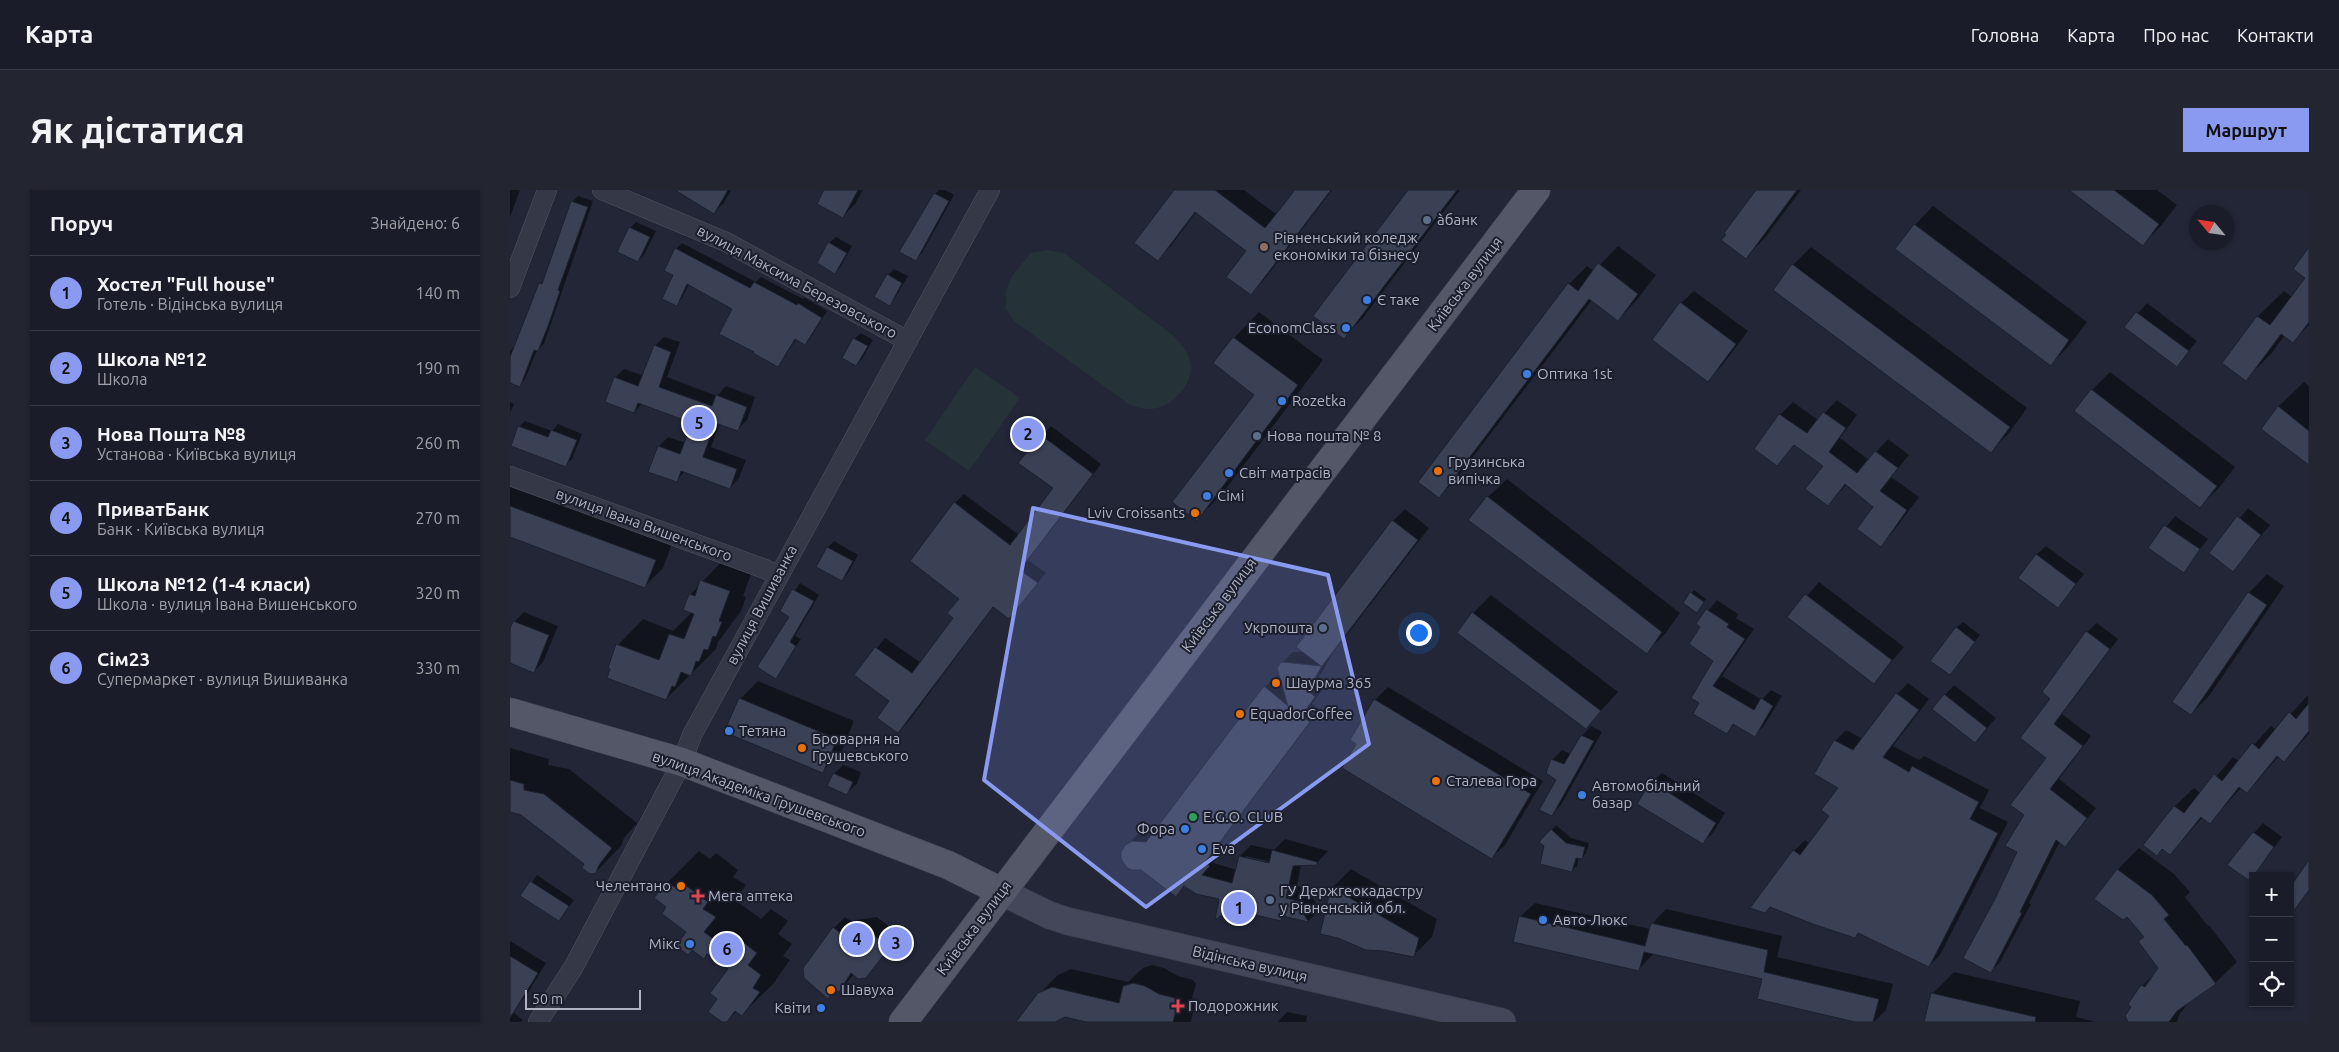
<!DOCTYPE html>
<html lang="uk">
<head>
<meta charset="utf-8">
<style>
	:root { --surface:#1a1c29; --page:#232531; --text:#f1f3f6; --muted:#9fa1a8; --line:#383a46; --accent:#899af0 }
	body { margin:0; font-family:Ubuntu,sans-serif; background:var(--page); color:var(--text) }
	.controls { position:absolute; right:15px; bottom:15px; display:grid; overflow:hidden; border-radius:0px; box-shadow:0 1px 4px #0004 }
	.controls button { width:45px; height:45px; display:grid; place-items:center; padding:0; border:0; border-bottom:1px solid var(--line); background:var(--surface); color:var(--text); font:25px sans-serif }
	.compass { position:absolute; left:1679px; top:15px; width:45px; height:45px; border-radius:50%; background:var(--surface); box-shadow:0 1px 4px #0004; rotate:299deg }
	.scale { position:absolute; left:15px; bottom:12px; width:116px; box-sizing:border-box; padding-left:5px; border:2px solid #b0b3c4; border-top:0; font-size:14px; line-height:18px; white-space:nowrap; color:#b0b3c4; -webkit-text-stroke:4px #1b1e2c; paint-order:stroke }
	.you { position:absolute; left:908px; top:442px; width:18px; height:18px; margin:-12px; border:4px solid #fff; border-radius:50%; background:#1a73e8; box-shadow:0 0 0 8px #1a73e833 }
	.badge { display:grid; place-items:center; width:32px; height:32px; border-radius:50%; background:var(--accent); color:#111; font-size:16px; font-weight:700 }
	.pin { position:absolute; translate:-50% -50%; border:2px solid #fff; box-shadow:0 1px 5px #0006 }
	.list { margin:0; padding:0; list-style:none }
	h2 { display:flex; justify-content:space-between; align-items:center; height:65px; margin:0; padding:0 20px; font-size:21px }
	h2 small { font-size:16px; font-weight:400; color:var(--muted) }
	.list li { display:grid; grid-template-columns:32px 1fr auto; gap:15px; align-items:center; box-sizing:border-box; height:75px; padding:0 20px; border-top:1px solid var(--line) }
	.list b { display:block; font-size:19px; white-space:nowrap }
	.list p { margin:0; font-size:16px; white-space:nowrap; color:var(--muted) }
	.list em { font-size:16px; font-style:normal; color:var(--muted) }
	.icon { flex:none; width:28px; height:28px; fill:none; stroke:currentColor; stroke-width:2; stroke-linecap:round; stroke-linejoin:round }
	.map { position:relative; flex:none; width:1799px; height:832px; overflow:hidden; border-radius:0px }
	header { display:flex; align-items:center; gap:30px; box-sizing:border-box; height:70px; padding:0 25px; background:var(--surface); border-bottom:1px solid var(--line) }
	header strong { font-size:24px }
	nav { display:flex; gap:28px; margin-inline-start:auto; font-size:18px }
	.intro { display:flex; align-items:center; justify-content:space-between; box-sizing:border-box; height:120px; padding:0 30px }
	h1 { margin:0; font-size:35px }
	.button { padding:12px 22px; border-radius:0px; background:var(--accent); color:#111; font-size:18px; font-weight:700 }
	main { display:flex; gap:30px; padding:0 30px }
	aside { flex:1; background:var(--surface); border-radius:0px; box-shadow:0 1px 4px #0004 }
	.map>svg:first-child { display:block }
</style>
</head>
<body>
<header>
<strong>Карта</strong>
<nav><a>Головна</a><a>Карта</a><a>Про нас</a><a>Контакти</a></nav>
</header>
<div class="intro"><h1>Як дістатися</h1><a class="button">Маршрут</a></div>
<main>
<aside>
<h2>Поруч<small>Знайдено: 6</small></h2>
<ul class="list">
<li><span class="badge">1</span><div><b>Хостел &quot;Full house&quot;</b><p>Готель · Відінська вулиця</p></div><em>140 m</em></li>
<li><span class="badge">2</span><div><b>Школа №12</b><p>Школа</p></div><em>190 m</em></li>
<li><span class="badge">3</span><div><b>Нова Пошта №8</b><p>Установа · Київська вулиця</p></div><em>260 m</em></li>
<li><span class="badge">4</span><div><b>ПриватБанк</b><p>Банк · Київська вулиця</p></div><em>270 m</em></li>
<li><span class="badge">5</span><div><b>Школа №12 (1-4 класи)</b><p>Школа · вулиця Івана Вишенського</p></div><em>320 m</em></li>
<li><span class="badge">6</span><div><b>Сім23</b><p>Супермаркет · вулиця Вишиванка</p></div><em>330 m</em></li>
</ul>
</aside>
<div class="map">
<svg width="1799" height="832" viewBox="0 0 1799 832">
	<rect width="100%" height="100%" fill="#222637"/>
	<path fill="#253339" d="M537 60 554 63 665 147C673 156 681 166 681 178 680 198 660 219 639 219 633 219 626 216 620 215L504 131 496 119V101L502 86 521 63Z
		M465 177 510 208 459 281 415 250Z"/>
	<path fill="#0007" fill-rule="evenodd" d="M0 0H10L0 27Z
		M183 0H221L214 13 204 22Z
		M316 0H353L345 14 333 26Z
		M429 0H435L444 5 412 63 406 69 425 4Z
		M666 0H734L767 25 786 0H822L753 91 741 104 738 61 686 22 661 56 648 69Z
		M899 0H950L852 129 833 148Z
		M1247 0H1291L1254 49 1236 67Z
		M1561 0H1647L1667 15 1651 36 1633 54Z
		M68 6 83 11 34 154 27 160 15 189 9 196 0 192V161L4 157 30 94 35 89 62 12Z
		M1423 16 1577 132 1559 156 1541 174 1405 35Z
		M126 32 146 41 134 65 128 71 120 38Z
		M326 47 342 56 331 76 325 82 319 53Z
		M172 53 246 92 251 87 293 109 295 108 317 121 301 147 295 154 287 148 268 176 223 118 179 94 172 108 166 114 165 84 166 59Z
		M1108 56 1146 85 1126 111 1108 130 1082 110 947 288 929 307 1059 94 1077 76 1084 81Z
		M1301 57 1517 218 1499 243 1481 261 1283 75Z
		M1799 59V135L1783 151 1775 145 1761 164 1736 189 1714 173 1748 126 1774 101 1782 107 1796 87Z
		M384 79 398 86 385 108 379 114 378 85Z
		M1184 101 1238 141 1210 178 1197 190 1171 113Z
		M1637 113 1687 151 1667 175 1616 137Z
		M749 122 813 170 712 304 687 329 746 205 705 173 724 148Z
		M351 143 363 150 352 169 346 175 344 149Z
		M154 147 170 152 157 187 207 206 216 196 245 207 237 230 227 240 210 233 201 257 236 270 229 288 220 298 175 281 166 291 149 256 158 247 176 253 184 232 133 213 124 222 105 188 114 179 134 186 145 156Z
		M1600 182 1725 277 1709 298 1690 316 1582 200Z
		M1794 192 1799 196V274L1768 217Z
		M1327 210 1347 225 1330 248 1359 270 1378 249 1399 265 1381 287 1409 307 1383 342 1371 355 1365 316 1337 294 1318 314 1315 275 1285 254 1267 274 1270 225 1283 212 1308 230Z
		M0 212 4 214 0 223Z
		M15 231 42 241 48 234 72 244 62 269 55 275 9 237Z
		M541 236 591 274 518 370 536 383 499 427 484 416 398 532 388 542 381 511 346 484 375 448 411 473 445 428 451 408 445 313 454 304 509 345 545 298 510 273Z
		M997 289 1170 423 1155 444 1136 462 978 307Z
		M0 291 163 351 153 378 135 396 0 346Z
		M1738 318 1760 335 1723 380 1701 363Z
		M895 319 919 338 823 463 809 487 816 494 802 514 810 520 705 659 710 663 703 673 727 680 730 666 741 655 764 660 775 649 818 661 807 673 791 674 787 696 803 700 802 707 810 720 798 731 774 725 770 729 676 695 666 705 616 656 628 644 639 639 646 640 755 497 767 486 772 490 771 474 783 462H795L883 331ZM736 666 766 673 765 676 736 669Z
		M1665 326 1698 349 1673 381 1640 358Z
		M324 351 348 365 338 383 332 390 308 376 318 357Z
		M1536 356 1574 384 1548 416 1526 365Z
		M217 366 244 376 233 406 236 407 231 421 208 452 206 459 156 509 108 455 133 429 163 441 182 422 180 405Z
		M1757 384 1774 396 1699 506 1681 524 1739 403Z
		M1309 392 1394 457 1364 492 1279 427Z
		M290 393 309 405 285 446 291 449 265 487 281 426 271 421Z
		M1184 400 1196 409 1189 418 1175 412Z
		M981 405 1108 502 1076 537 963 423Z
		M1207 410 1228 424 1226 428 1244 439 1212 486 1252 510 1261 500 1272 506 1254 536 1245 545 1225 534 1216 542 1191 513 1205 470 1192 437 1187 434Z
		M14 422 48 436 33 472 24 481 0 472V442L4 432Z
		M1453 432 1470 445 1440 484 1446 438Z
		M1587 433 1608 449 1552 524 1581 546 1549 589 1586 618 1555 655 1550 651 1519 713 1521 714 1490 772 1481 781 1486 710 1509 661 1515 625 1538 568 1542 508 1577 442Z
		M248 491 344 531 331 563 312 582 230 509Z
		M1398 493 1419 509 1383 556 1409 570 1414 566 1479 600 1470 618 1498 632 1430 765 1419 776 1349 742 1284 661 1295 650 1300 654 1321 625 1330 598 1325 551 1336 540 1353 549 1387 504Z
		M1444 495 1486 528 1465 552 1435 505Z
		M878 497 1033 591 995 655 982 667 848 554 865 510Z
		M1798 505 1799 544 1774 571 1769 566 1737 602 1732 597 1700 632 1693 627 1660 664 1653 658 1635 655 1665 616 1684 598 1691 604 1723 567 1729 571 1761 536 1766 540Z
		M1081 536 1092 542 1051 615 1041 625 1047 589 1042 570 1052 560 1061 564 1072 546Z
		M0 558 39 569 38 575 59 579 127 633 114 648 111 656 86 682 12 624 0 621Z
		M333 575 351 582 347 594 337 603 324 584Z
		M1152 583 1215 623 1203 643 1193 652 1142 592Z
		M1753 633 1772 647 1743 686 1744 643Z
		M1046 635 1061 648 1079 653 1076 663 1072 668 1069 667 1067 676 1062 680 1042 640Z
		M1629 658 1664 684 1680 702 1675 707 1698 736 1699 735 1727 772 1705 793 1679 812 1669 825 1667 832H1620L1622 817 1619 814 1632 796 1650 778 1607 680Z
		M189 661 200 669 206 663 228 680 223 687 236 695 225 710 251 729 261 719 278 731 268 744 282 754 273 766 280 770 263 794 231 825 227 821 216 832H214L209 808 219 779 198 763 194 767 158 716 146 708 158 692Z
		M841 679 927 729 922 747 903 766 812 744 822 698Z
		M27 685 64 710 49 730 12 706Z
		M1025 713 1140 739 1142 734 1156 719 1272 746 1267 767 1383 794 1376 820 1364 832H1350L1253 788 1144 763 1129 779 1010 727Z
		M335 727 341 731 367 727 386 742 387 749 357 785 344 784 329 801 326 799 318 807 324 738Z
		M0 751 36 773 16 806 7 815 0 811Z
		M642 775 654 778 668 786 683 790 686 794 682 808 686 809 681 832H581L555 826 546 832H508L529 804 548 785 561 779 618 792 633 778Z
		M1444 782 1570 811 1566 827 1587 832H1415L1422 804Z
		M0 820 13 830 11 832H0Z
		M777 822 797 826 796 832H768Z"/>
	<path fill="#3b4155" stroke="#1d202e" d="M165 0H218L204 24Z
		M314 0H348L333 28 307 14Z
		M664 0H705L755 38 785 0H821L741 105 716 87 736 61 685 22 648 71 624 53Z
		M898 0H947L834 149 803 126Z
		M1246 0H1287L1236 69 1211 50 1216 45 1214 43Z
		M1559 0H1604L1649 34 1633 56Z
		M424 3 439 11 406 71 389 62Z
		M61 11 78 17 48 100 50 101 38 136 28 161 24 160 10 197 0 193V167L29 93 32 94Z
		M1404 34 1559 150 1541 176 1385 59Z
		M119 37 140 47 128 72 107 62Z
		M318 52 337 63 325 84 307 73Z
		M1799 57V132L1783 153 1771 144 1736 191 1712 173 1747 126 1760 135 1795 88 1783 79Z
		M165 58 240 98 244 92 287 115 288 113 312 128 295 155 285 149 268 177 243 163 244 162 209 144 222 119 177 94 167 116 152 109 163 85 154 81Z
		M1088 73 1128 104 1108 131 1079 109 929 308 908 292 1058 93 1068 101Z
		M1282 74 1500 237 1481 263 1263 100Z
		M377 84 392 93 380 116 364 107Z
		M1170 112 1226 154 1198 192 1142 150Z
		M1626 122 1679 161 1667 177 1614 137Z
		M723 147 788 195 687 331 662 312 744 205 703 173Z
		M343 148 358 156 346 176 332 168Z
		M144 155 161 162 149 197 202 216 206 205 237 217 228 241 205 233 193 267 227 279 220 299 171 281 167 292 138 282 148 256 170 264 182 233 128 213 124 223 95 212 104 187 128 196Z
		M1581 199 1707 296 1690 318 1564 221Z
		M1768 216 1799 241V275L1751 239Z
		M1313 222 1336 238 1319 262 1347 283 1365 261 1388 278 1370 301 1397 320 1371 357 1347 339 1363 317 1335 294 1318 316 1295 299 1313 276 1284 255 1267 276 1244 259 1269 224 1297 243Z
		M8 236 38 247 41 240 67 250 56 277 1 256Z
		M531 245 583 284 510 380 528 393 499 429 483 417 388 543 367 528 379 511 344 485 365 457 402 483 443 428 437 423 449 409 400 371 444 312 500 355 543 298 508 273Z
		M977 306 1152 442 1137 464 958 330Z
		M0 316 146 370 135 398 0 347Z
		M1727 326 1751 345 1723 382 1699 363Z
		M882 330 908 350 812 476 798 500 805 507 791 526 800 532 695 672 700 676 692 685 722 693 729 666 759 673 762 660 807 672V675L783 676 776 708 792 712 790 719 799 732 772 726 771 731 720 719 705 730 709 709 686 704 674 696 666 707 631 680H621L616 677 611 669V662L615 655 622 651 636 652 754 496 778 516 767 478 770 473 773 472 811 476 786 457Z
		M1654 335 1690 359 1674 383 1638 358Z
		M317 357 343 371 332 391 306 377Z
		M1526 364 1566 394 1548 418 1508 388Z
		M190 390 220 401 209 431 212 432 206 447 203 446 198 460 194 459 189 472 186 471 181 486 171 482 165 497 162 496 156 510 97 488 100 479 98 478 106 454 149 470 159 444 174 449 184 424 173 420 179 404 185 406Z
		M282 399 304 411 280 452 286 456 266 489 247 477 279 427 270 421Z
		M1180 402 1194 412 1187 423 1173 413Z
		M1738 402 1757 415 1681 525 1662 512Z
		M1295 404 1382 470 1364 494 1277 427Z
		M1196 419 1219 434 1217 437 1235 449 1203 496 1244 520 1251 508 1263 516 1245 547 1223 534 1217 544 1183 524 1189 513 1181 508 1203 471 1179 454 1190 437 1186 434Z
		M962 422 1091 521 1076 539 947 443Z
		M3 431 39 445 24 483 0 473V439Z
		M1446 437 1465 452 1440 485 1420 471Z
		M1576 441 1600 459 1544 534 1573 556 1540 599 1577 628 1555 657 1546 650 1510 722 1512 723 1481 783 1453 768 1485 709 1507 662 1495 656 1514 625 1500 615 1536 568 1510 548 1540 509 1532 502Z
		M1386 503 1409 520 1373 567 1399 582 1402 576 1469 612 1460 629 1488 643 1419 777 1348 743 1345 748 1303 734 1260 717 1255 723 1240 718 1283 660 1290 665 1319 626 1311 620 1328 598 1304 584 1324 550 1343 560Z
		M1434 504 1477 538 1465 553 1422 519Z
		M229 508 327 549 313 583 214 542Z
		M864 509 1021 604 982 669 832 578 846 554 840 550Z
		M1799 513V541L1774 572 1767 566 1737 603 1729 597 1700 634 1691 627 1660 665 1652 659 1647 666 1633 655 1664 616 1674 623 1704 584 1712 591 1742 553 1749 559 1779 522 1786 529Z
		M1071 545 1084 551 1042 626 1029 620 1046 590 1036 583 1041 569 1054 574Z
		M323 583 343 592 337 605 317 596Z
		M0 590 14 594V600L34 604 102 658 89 675 86 683 80 684 72 678 74 674 46 652 11 625 0 622Z
		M1141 591 1206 633 1193 654 1127 614Z
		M1041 639 1056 653 1075 657 1072 669 1066 668 1062 682 1030 674 1034 656 1029 652Z
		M1743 642 1764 657 1740 691 1717 675Z
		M1799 670V700L1780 726V697Z
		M1607 679 1642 705 1659 725 1654 729 1676 756 1677 755 1706 794 1667 821 1659 832H1618L1615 826 1621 817 1618 814 1631 795 1635 797 1648 778 1628 751 1634 747 1617 727 1613 730 1584 709Z
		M20 691 59 716 49 731 10 706Z
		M157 692 169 700 174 694 198 712 193 719 206 727 194 742 220 761 229 749 247 763 238 775 251 785 243 798 250 802 232 826 225 821 217 832H212L198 822 207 809 200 803 218 779 197 764 194 769 182 760 178 765 166 756 176 742 152 724 156 717 144 708Z
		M821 697 909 748 904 767 874 761 856 760 828 748 810 744Z
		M1009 726 1135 756 1141 733 1258 760 1254 782 1369 809 1363 832H1345L1247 809 1252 789 1134 762 1129 781 1003 752Z
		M323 737 329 742 355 738 375 754 376 762 356 788 348 789 341 783 329 802 324 800 318 809 294 788 293 778Z
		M0 766 28 783 0 828Z
		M623 793 635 796 649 804 665 808 668 813 663 832H576L555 827 545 832H506L528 803 542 797 609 813 613 796Z
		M1421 803 1526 827 1525 832H1414Z"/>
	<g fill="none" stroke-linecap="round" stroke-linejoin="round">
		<defs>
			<path id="minor" d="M92 0 216 52 398 151
				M0 98 37 0
				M0 286 255 379 268 386
				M28 832 63 778 172 572 182 545 480 0"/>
			<path id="secondary" d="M492 702 539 725 557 731 992 832"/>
			<path id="primary" d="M0 522 172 572 438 675 492 702
				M393 832 1026 0"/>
		</defs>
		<use href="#minor" stroke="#505362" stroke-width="20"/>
		<use href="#secondary" stroke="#3f4251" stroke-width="28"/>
		<use href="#primary" stroke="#3f4251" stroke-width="29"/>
		<use href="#minor" stroke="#353947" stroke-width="19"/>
		<use href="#secondary" stroke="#44475a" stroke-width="26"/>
		<use href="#primary" stroke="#535767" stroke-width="28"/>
	</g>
	<path fill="#899af0" fill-opacity="0.2" stroke="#899af0" stroke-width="4" stroke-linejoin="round" d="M523 318 818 385 859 554 636 717 474 590Z"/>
	<g fill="#5c6f8a" stroke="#1b1e2c" stroke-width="2">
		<circle cx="917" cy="30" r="5"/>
		<circle cx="747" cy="246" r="5"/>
		<circle cx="813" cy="438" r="5"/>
		<circle cx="760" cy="710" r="5"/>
	</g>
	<circle fill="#8d6e63" stroke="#1b1e2c" stroke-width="2" cx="754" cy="57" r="5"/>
	<g fill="#3f7fe0" stroke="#1b1e2c" stroke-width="2">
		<circle cx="857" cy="110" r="5"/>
		<circle cx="836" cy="138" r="5"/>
		<circle cx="1017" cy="184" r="5"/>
		<circle cx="772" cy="211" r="5"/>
		<circle cx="719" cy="283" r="5"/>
		<circle cx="697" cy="306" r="5"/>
		<circle cx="219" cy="541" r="5"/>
		<circle cx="1072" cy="605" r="5"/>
		<circle cx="675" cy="639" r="5"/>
		<circle cx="692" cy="659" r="5"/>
		<circle cx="1033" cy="730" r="5"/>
		<circle cx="180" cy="754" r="5"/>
		<circle cx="311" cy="818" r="5"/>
	</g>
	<g fill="#e8710a" stroke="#1b1e2c" stroke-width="2">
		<circle cx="928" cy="281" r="5"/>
		<circle cx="685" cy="323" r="5"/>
		<circle cx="766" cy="493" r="5"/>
		<circle cx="730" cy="524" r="5"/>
		<circle cx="292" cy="558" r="5"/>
		<circle cx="926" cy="591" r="5"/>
		<circle cx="171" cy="696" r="5"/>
		<circle cx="321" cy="800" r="5"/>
	</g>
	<circle fill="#2e9e5b" stroke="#1b1e2c" stroke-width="2" cx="683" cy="627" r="5"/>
	<g fill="#e0444e" stroke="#1b1e2c" stroke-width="2">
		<path d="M185.5 698.5h5v5h5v5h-5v5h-5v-5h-5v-5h5z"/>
		<path d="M665.5 808.5h5v5h5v5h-5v5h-5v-5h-5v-5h5z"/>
	</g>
	<g text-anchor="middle" stroke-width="4" stroke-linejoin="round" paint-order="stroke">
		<g font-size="15" fill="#b0b3c4" stroke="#1b1e2c" text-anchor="start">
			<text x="927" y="35">а̀банк</text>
			<text x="764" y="53">Рівненський коледж<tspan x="764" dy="17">економіки та бізнесу</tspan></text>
			<text x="867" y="115">Є таке</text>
			<text x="826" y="143" text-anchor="end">EconomClass</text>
			<text x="1027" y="189">Оптика 1st</text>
			<text x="782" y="216">Rozetka</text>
			<text x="757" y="251">Нова пошта № 8</text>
			<text x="938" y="277">Грузинська<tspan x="938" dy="17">випічка</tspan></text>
			<text x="729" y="288">Світ матрасів</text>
			<text x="707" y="311">Сімі</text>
			<text x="675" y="328" text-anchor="end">Lviv Croissants</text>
			<text x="803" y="443" text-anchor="end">Укрпошта</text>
			<text x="776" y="498">Шаурма 365</text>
			<text x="740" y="529">EquadorCoffee</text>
			<text x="229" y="546">Тетяна</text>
			<text x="302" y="554">Броварня на<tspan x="302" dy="17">Грушевського</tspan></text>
			<text x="936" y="596">Сталева Гора</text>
			<text x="1082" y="601">Автомобільний<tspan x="1082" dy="17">базар</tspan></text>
			<text x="693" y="632">E.G.O. CLUB</text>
			<text x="665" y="644" text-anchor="end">Фора</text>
			<text x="702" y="664">Eva</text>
			<text x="161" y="701" text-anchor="end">Челентано</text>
			<text x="770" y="706">ГУ Держгеокадастру<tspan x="770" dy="17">у Рівненській обл.</tspan></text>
			<text x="198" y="711">Мега аптека</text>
			<text x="1043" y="735">Авто-Люкс</text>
			<text x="170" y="759" text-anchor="end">Мікс</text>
			<text x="331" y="805">Шавуха</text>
			<text x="678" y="821">Подорожник</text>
			<text x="301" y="823" text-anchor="end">Квіти</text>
		</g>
		<g font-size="15" fill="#b0b3c4" stroke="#1b1e2c">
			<text transform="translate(287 92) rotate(28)" y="5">вулиця Максима Березовського</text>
			<text transform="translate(955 94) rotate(-53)" y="5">Київська вулиця</text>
			<text transform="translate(134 335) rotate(20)" y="5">вулиця Івана Вишенського</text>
			<text transform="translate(252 415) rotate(-62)" y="5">вулиця Вишиванка</text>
			<text transform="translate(709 415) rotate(-53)" y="5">Київська вулиця</text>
			<text transform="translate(249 604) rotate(20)" y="5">вулиця Академіка Грушевського</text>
			<text transform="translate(464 738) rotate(-53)" y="5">Київська вулиця</text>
			<text transform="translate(740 774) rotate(13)" y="5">Відінська вулиця</text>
		</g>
	</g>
</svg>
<div class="controls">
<button>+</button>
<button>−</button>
<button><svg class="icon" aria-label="locate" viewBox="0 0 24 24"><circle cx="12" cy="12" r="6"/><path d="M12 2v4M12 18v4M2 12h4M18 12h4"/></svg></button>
</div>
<svg class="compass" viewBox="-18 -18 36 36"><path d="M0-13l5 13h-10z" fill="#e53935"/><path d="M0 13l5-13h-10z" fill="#9fa1a8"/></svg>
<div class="scale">50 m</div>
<div class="you"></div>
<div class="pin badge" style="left:729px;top:718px">1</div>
<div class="pin badge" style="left:518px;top:244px">2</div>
<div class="pin badge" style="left:386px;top:753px">3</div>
<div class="pin badge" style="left:347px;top:749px">4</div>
<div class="pin badge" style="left:189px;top:233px">5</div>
<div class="pin badge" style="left:217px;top:759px">6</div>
</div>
</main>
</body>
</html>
